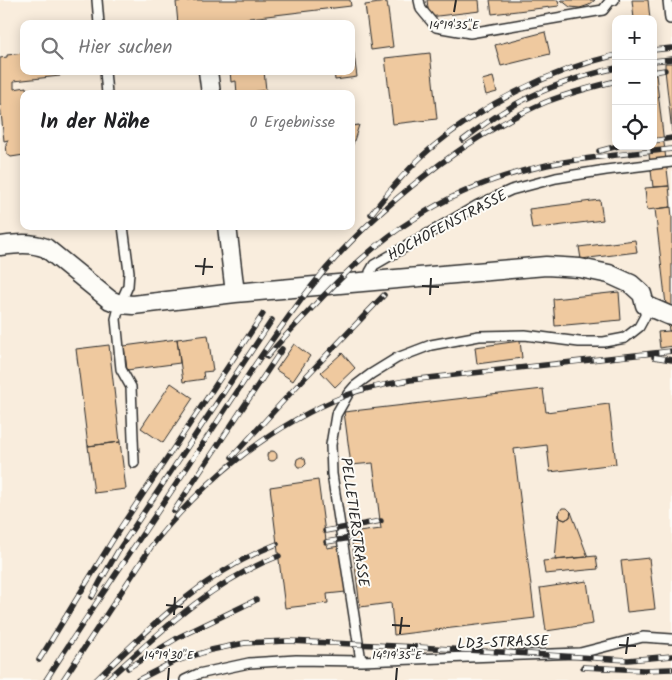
<!DOCTYPE html>
<html lang="de">
<head>
<meta charset="utf-8">
<style>
	:root { --surface:#fff; --page:#f2f2f2; --text:#202124; --muted:#757577; --line:#e0e0e0 }
	body { margin:0; font-family:Kalam,sans-serif; background:var(--page); color:var(--text) }
	.controls { position:absolute; right:15px; top:15px; display:grid; overflow:hidden; border-radius:10px; box-shadow:0 2px 12px #0003 }
	.controls button { width:45px; height:45px; display:grid; place-items:center; padding:0; border:0; border-bottom:1px solid var(--line); background:var(--surface); color:var(--text); font:25px sans-serif }
	.list { margin:0; padding:0; list-style:none }
	h2 { display:flex; justify-content:space-between; align-items:center; height:65px; margin:0; padding:0 20px; font-size:21px }
	h2 small { font-size:16px; font-weight:400; color:var(--muted) }
	.icon { flex:none; width:28px; height:28px; fill:none; stroke:currentColor; stroke-width:2; stroke-linecap:round; stroke-linejoin:round }
	.map { position:relative; flex:none; width:672px; height:680px; overflow:hidden }
	.search { position:absolute; background:var(--surface); box-shadow:0 2px 12px #0003; left:20px; top:20px; width:335px; height:55px; display:flex; align-items:center; gap:12px; box-sizing:border-box; padding:0 18px; border-radius:10px; color:var(--muted); font-size:19px }
	.panel { position:absolute; background:var(--surface); box-shadow:0 2px 12px #0003; left:20px; top:90px; width:335px; height:140px; border-radius:10px }
	.map>svg:first-child { display:block }
</style>
</head>
<body>
<div class="map">
<svg width="672" height="680" viewBox="0 0 672 680">
	<rect width="100%" height="100%" fill="#fdfcf7"/>
	<filter id="ink" filterUnits="userSpaceOnUse"><feTurbulence type="fractalNoise" baseFrequency=".02" numOctaves="2"/><feDisplacementMap in="SourceGraphic" scale="10" xChannelSelector="R" yChannelSelector="G"/><feConvolveMatrix kernelMatrix="1 2 1 2 8 2 1 2 1" color-interpolation-filters="sRGB"/></filter>
	<g filter="url(#ink)">
		<path fill="#f9eddd" fill-rule="evenodd" d="M0 0H672V680H0ZM616 19H653V146H616ZM24 24H351V71H24ZM24 94H351V226H24Z"/>
		<path fill="#efc99f" stroke="#2b2b2b" d="M197 0H350L351 6 199 24H178L176 2Z
			M427 0H479L480 11 429 17Z
			M490 0H558L559 6 492 14Z
			M561 0H595L589 5 580 8 570 7Z
			M632 0H648L650 19H634Z
			M387 2 393 47 371 50 365 5Z
			M351 31 357 77 335 80 334 71H351Z
			M545 32 550 54 501 66 495 45Z
			M653 49 669 186 653 187 648 146H653Z
			M24 53V71H59L60 76 14 81V89L26 87 27 94H24V155L11 157 7 154 6 144 8 140 4 141 0 103V58L7 57V55Z
			M430 53 437 119 393 124 385 58Z
			M665 63H672V132L665 70Z
			M230 71H264L266 90 237 94 236 81 231 82Z
			M493 77 497 92 486 95 482 80Z
			M359 125 352 147H351V126Z
			M669 186 671 207 647 210 645 188Z
			M600 200 603 220 532 229 529 209Z
			M671 207 672 217V331H669L655 209Z
			M635 240 637 252 581 259 579 247Z
			M619 292 621 320 555 326 553 299Z
			M669 331H672V346L660 348 658 332Z
			M208 335 213 371 203 372 204 379 183 382 177 339Z
			M177 339 180 363 127 370 124 346Z
			M520 341 522 358 477 364 475 347Z
			M294 344 310 356 293 381 276 370Z
			M109 345 120 442 88 446 76 349Z
			M342 353 355 368 335 387 321 372Z
			M171 383 193 398 163 443 141 428Z
			M543 389 546 412 609 404 616 464 550 472 547 445 514 449 535 618 394 635 391 603 360 607 351 533 381 529 373 463 351 465 344 412Z
			M120 442 126 489 94 493 88 446Z
			M267 456a5 5 0 1 1 10 0a5 5 0 1 1-10 0Z
			M301 457 305 459 306 464 303 467H298L296 464 297 459Z
			M318 480 327 548 340 546 346 592 327 594 328 603 285 608 270 487Z
			M562 508H567L571 512 570 517 565 520 560 518 559 513Z
			M571 512 588 557 555 560 559 513 560 518 565 520 570 517Z
			M596 556 598 569 545 574 543 561Z
			M649 558 655 609 627 612 621 561Z
			M587 581 593 624 546 631 540 588Z"/>
		<g fill="none" stroke-linecap="round" stroke-linejoin="round">
			<defs>
				<path id="lane" d="M97 0 99 24
					M419 0 421 9 436 27 470 33 603 10 610 1 614 0
					M668 0 670 19
					M105 71 107 94
					M123 226 129 272 128 286 120 304 116 319 121 369 131 387 134 463
					M370 282V272L374 265 478 205 511 190 556 178 606 170 672 162
					M361 661 332 474 331 445 336 415 348 394 355 386 371 374 397 358 431 345 479 336 525 335 579 342H604L625 338 639 327 645 316V305
					M185 680 198 674 249 663 296 660 361 661 580 653 643 637 672 639"/>
				<path id="street" d="M208 71 211 94
					M227 226 235 293
					M0 246C16 244 30 242 46 248L110 300 120 304 133 305 235 293 546 266 580 268 609 274 631 284 642 294 645 305 668 315 672 316"/>
			</defs>
			<use href="#lane" stroke="#2b2b2b" stroke-width="12"/>
			<use href="#street" stroke="#2b2b2b" stroke-width="21"/>
			<use href="#lane" stroke="#fdfcf7" stroke-width="9"/>
			<use href="#street" stroke="#fdfcf7" stroke-width="18"/>
			<defs>
				<path id="rail" d="M653 50 672 48
					M653 61 672 59
					M653 72 665 70
					M463 140C475 131 488 121 501 113 535 91 576 77 616 68
					M653 141 672 138
					M599 151 618 146
					M371 214C389 191 408 168 430 149 483 104 548 71 616 55
					M267 357C281 340 296 325 311 309 342 276 375 243 414 219 453 193 501 175 547 165 589 156 630 154 672 149
					M654 357 672 360
					M232 457 297 386 384 295
					M174 511 282 349
					M325 531 381 521
					M326 542 351 538
					M147 552C199 484 267 427 347 395 367 387 389 384 410 380L672 351
					M92 597 100 582 118 551 272 320
					M39 660C66 617 92 573 119 530L263 314
					M583 667 644 670 672 669
					M128 668 179 637 256 600
					M46 680C93 606 144 533 192 460 231 402 268 342 311 287 348 240 392 200 440 164 473 140 508 118 546 102 569 93 592 87 616 81
					M63 680 151 547
					M96 680C150 627 205 572 277 544
					M107 680C159 633 212 581 279 556
					M138 680 171 663 211 650 245 643 288 641 418 647 628 660 672 656"/>
			</defs>
			<use href="#rail" stroke="#2b2b2b" stroke-width="5.5"/>
			<use href="#rail" stroke="#fdfcf7" stroke-width="4" stroke-dasharray="11" stroke-linecap="butt"/>
		</g>
	</g>
	<path fill="none" stroke="#2b2b2b" stroke-width="2" d="M454 12 456 0M195 266 213 267M203 275 205 258M422 286 439 287M430 295 431 278M166 605 183 607M174 615 175 597M392 625 410 626M400 634 402 617M619 645 636 646M626 654 628 637M168 680 169 668M396 680 397 668"/>
	<g text-anchor="middle" stroke-width="4" stroke-linejoin="round" paint-order="stroke">
		<g font-size="15" fill="#2b2b2b" stroke="#fdfcf7">
			<text transform="translate(447 225) rotate(-28)" y="5">HOCHOFENSTRASSE</text>
			<text transform="translate(355 522) rotate(82)" y="5">PELLETIERSTRASSE</text>
			<text transform="translate(503 642) rotate(-2)" y="5">LD3-STRASSE</text>
		</g>
	</g>
	<g font-size="12" text-anchor="middle" fill="#2b2b2b" stroke="#fdfcf7" stroke-width="4" stroke-linejoin="round" paint-order="stroke">
		<text x="454" y="29">14°19'35"E</text>
		<text x="169" y="659">14°19'30"E</text>
		<text x="397" y="659">14°19'35"E</text>
	</g>
</svg>
<div class="controls">
<button>+</button>
<button>−</button>
<button><svg class="icon" aria-label="locate" viewBox="0 0 24 24"><circle cx="12" cy="12" r="6"/><path d="M12 2v4M12 18v4M2 12h4M18 12h4"/></svg></button>
</div>
<div class="search"><svg class="icon" aria-label="search" viewBox="0 0 24 24"><circle cx="10" cy="10" r="6"/><path d="M15 15l6 6"/></svg>Hier suchen</div>
<section class="panel">
<h2>In der Nähe<small>0 Ergebnisse</small></h2>
<ul class="list">
</ul>
</section>
</div>
</body>
</html>
